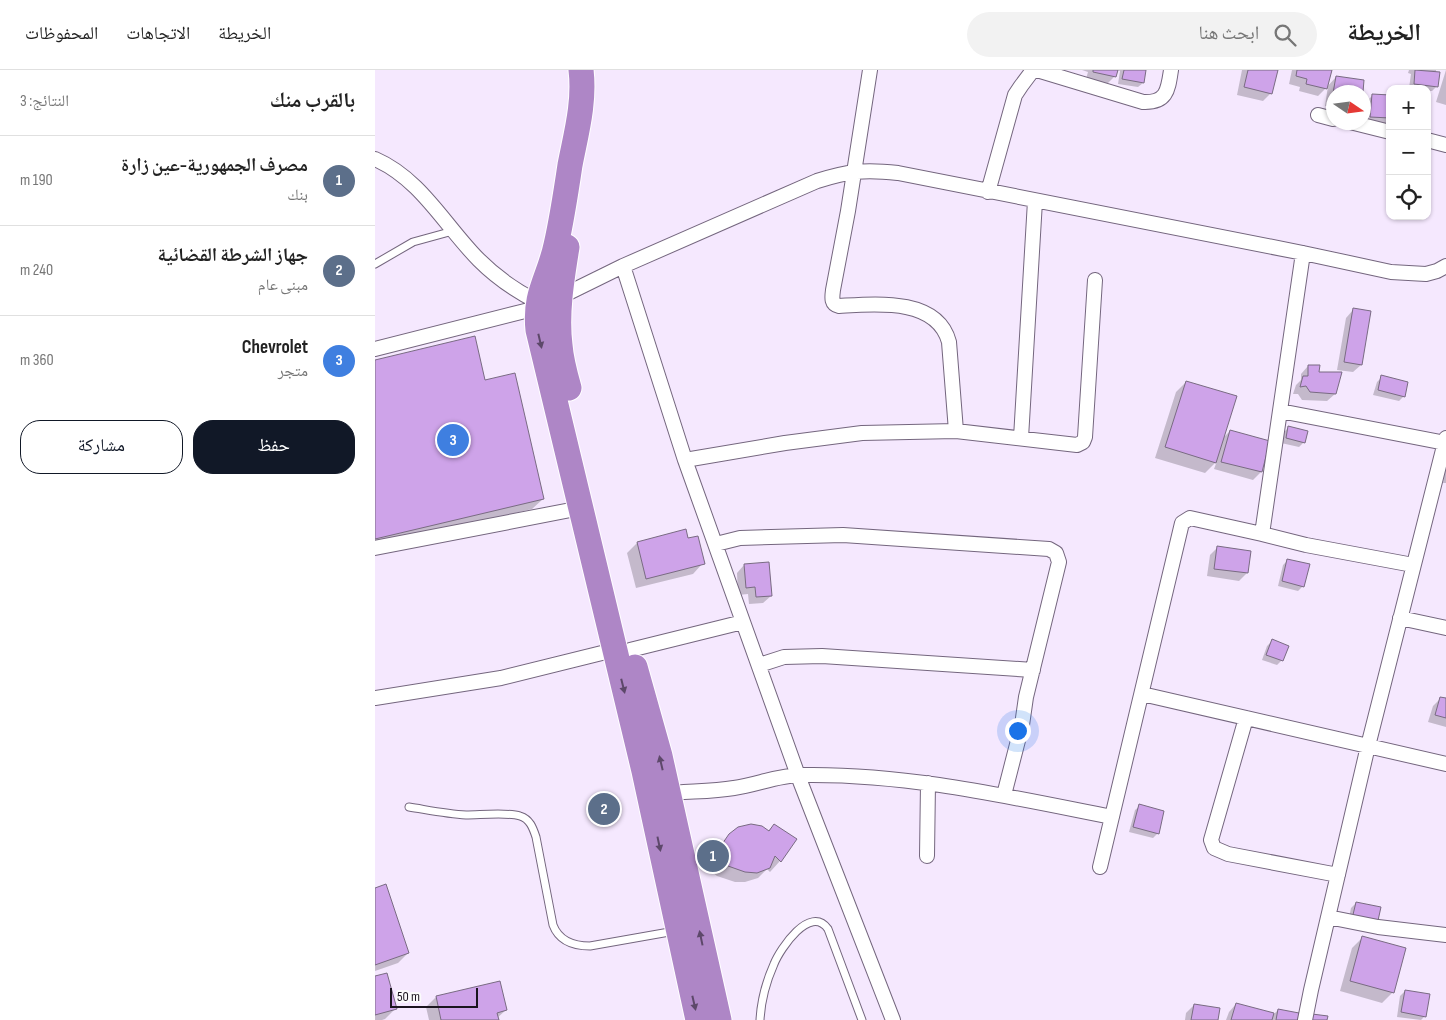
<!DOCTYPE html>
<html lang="ar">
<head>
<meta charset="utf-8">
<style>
	:root { --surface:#fff; --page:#f2f2f2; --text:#222; --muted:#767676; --line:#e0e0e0; --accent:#111827 }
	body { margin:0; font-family:"Sofia Sans Condensed","Noto Naskh Arabic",sans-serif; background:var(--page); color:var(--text); direction:rtl }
	.controls { position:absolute; right:15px; top:15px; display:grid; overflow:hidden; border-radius:10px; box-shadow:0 1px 4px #0004 }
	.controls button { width:45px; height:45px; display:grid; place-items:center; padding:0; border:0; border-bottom:1px solid var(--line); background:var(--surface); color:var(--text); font:25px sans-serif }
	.compass { position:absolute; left:951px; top:15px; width:45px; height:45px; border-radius:50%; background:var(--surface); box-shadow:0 1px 4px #0004; rotate:103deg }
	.scale { position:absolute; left:15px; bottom:12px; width:88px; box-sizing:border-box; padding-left:5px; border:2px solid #1b151f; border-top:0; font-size:14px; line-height:18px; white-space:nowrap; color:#1b151f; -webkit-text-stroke:4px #fbfbfb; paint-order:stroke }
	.you { position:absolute; left:642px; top:660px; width:18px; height:18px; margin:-12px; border:4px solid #fff; border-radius:50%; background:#1a73e8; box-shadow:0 0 0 8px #1a73e833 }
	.badge { display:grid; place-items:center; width:32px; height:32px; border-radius:50%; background:var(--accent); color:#fff; font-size:16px; font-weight:700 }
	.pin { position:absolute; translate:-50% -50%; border:2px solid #fff; box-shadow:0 1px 5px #0006 }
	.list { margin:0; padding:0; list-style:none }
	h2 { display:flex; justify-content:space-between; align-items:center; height:65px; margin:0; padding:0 20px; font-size:21px }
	h2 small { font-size:16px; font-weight:400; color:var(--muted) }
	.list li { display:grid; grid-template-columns:32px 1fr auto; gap:15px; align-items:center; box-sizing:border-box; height:90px; padding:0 20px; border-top:1px solid var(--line) }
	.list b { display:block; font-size:19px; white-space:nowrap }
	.list p { margin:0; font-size:16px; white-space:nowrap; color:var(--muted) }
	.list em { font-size:16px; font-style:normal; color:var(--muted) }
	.actions { display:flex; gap:10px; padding:15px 20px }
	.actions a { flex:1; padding:11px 0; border:1px solid var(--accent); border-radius:20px; text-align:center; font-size:18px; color:var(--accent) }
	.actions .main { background:var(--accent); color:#fff }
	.icon { flex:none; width:28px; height:28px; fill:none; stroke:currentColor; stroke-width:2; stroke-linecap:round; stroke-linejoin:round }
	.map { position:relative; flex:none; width:1071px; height:950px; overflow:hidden; direction:ltr }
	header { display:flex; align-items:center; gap:30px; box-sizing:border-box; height:70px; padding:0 25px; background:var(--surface); border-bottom:1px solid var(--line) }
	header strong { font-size:24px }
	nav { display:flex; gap:28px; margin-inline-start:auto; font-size:18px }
	.search { width:350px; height:45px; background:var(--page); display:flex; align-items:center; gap:12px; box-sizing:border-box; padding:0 18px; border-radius:28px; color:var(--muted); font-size:19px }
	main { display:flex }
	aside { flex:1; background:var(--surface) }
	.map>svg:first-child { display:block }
</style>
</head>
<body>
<header>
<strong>الخريطة</strong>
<div class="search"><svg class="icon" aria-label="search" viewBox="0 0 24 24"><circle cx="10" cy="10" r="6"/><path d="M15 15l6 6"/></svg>ابحث هنا</div>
<nav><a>الخريطة</a><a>الاتجاهات</a><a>المحفوظات</a></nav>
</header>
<main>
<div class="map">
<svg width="1071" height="950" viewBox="0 0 1071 950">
	<rect width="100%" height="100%" fill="#f5e8fe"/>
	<path fill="#0003" d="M707 0H770L768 13 763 17 743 14 745 1 741 0 740 6 732 14 711 9 713 2Z
		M867 0H901L896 23 888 31 862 25Z
		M917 0H956L951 18 961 7 988 11 986 22H958V38L950 36 953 16 943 26 924 21 925 17 914 14Z
		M1034 0H1061L1062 16 1057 21H1052V19L1034 18 1036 4 1033 3Z
		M1071 0V35L1061 32Z
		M998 25 1015 26V56L988 54 990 33Z
		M978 240 986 295 978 302 962 300 971 248Z
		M0 291 109 311 168 429 157 439 0 476Z
		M933 296 943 304 960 324 952 331 927 330 923 324H918L921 315 926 310V304Z
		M1007 307 1029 326 1024 331 998 325 1002 312Z
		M811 312 847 369 855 361 893 371 886 402 878 410 839 399 842 391 830 403 780 388 801 322Z
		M914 357 929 372 924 377 906 373 909 362Z
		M1071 390V413H1068Z
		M310 461 312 470 328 493 318 504 261 518 252 483 262 473Z
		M843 477 875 482 872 503 864 511 832 506 835 485Z
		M913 490 928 516 923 521 903 516 908 495Z
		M369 495 396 526 388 533 374 534 373 524 363 525 362 503Z
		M897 571 907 590 902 595 887 590 892 576Z
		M1066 628 1071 630V657L1053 652 1058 636Z
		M765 736 783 763 778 768 754 762 760 740Z
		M399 755 420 769 405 791 395 802 392 799 383 808 370 812H360L342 806 337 802 332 794 344 776 355 765 393 761Z
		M0 819 33 883 23 893 0 901Z
		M981 833 1001 854 973 853 976 838Z
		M987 868 1018 922 1007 933 965 921 977 878Z
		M0 907 20 939 10 949 7 950H0Z
		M1030 921 1050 946 1046 950 1022 947 1025 926Z
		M61 927 131 940 122 948 123 950H54L51 937Z
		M861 934 896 947 903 940 921 950H851L854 942Z
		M819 935 842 950H810L811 943Z"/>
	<path fill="#cea3e9" stroke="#796b82" d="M718 0H743L741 7 718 2Z
		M749 0H771L769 13 747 9Z
		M873 0H903L897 24 869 17Z
		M922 0H957L952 19 931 14 932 9 921 6Z
		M1040 0 1065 2 1063 17 1039 14Z
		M961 6 989 10 988 22H958V29H957Z
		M997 24 1015 25V48L995 47Z
		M978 238 996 241 987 295 969 292Z
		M100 266 110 310 140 303 169 429 0 469V290Z
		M933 295H945L944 302H967L961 324 935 322 931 316 925 317 928 306H933Z
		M1006 305 1033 312 1030 327 1003 320Z
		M811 311 862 326 841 393 790 377Z
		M913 356 933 361 930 373 911 368Z
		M855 360 895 371 887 402 846 392Z
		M311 459 313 468 323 466 330 494 271 509 262 472Z
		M842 476 876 481 873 503 839 499Z
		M912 489 935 494 929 517 907 511Z
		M394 492 397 526 381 527 380 517 371 518 369 494Z
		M897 569 914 576 908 591 891 585Z
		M1065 627 1071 628V648L1060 645Z
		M764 734 789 741 784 764 758 757Z
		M376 754 387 756 394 761 399 754 422 769 406 792 400 786 395 798 382 803 370 802 353 796 347 792 341 783 354 764 363 757Z
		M11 814 34 883 0 895V818Z
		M981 832 1006 837 1002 855 977 849Z
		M987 866 1031 878 1019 923 975 911Z
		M12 903 22 939 0 945V906Z
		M125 911 132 940 122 943 124 950H66L61 926Z
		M1030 920 1055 924 1051 947 1026 942Z
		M861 933 899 943 897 950H856Z
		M819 934 845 938 843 950H816Z
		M903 939 924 943 923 950H901Z
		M937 944 953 946 952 950H936Z"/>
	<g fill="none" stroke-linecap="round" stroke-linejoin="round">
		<defs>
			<path id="lane" d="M0 194 38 172 78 161
				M34 737C53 740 72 744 91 745 105 745 133 742 145 746 155 749 158 758 161 767L178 855C184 871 199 876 215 876L300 861
				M385 950C386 931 391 912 399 894 405 879 435 834 453 859L487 950"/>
			<path id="street" d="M495 0 473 141 458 220C457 228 456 234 464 236 499 234 562 227 574 272L581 361
				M662 0 768 32C792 33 793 20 796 0
				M943 45 958 49
				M975 52 1015 62
				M1052 70 1071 75
				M0 89C46 109 70 156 104 190 121 207 141 221 163 232
				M613 122 640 25 646 16 658 0
				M928 183 887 464 931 475 1038 495
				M248 196 310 390 425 711 518 950
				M185 227 248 196 442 111C474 101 489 99 523 103L928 183 1016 202 1051 204 1062 201 1071 196
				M0 279 162 238
				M905 341 1070 373
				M646 368 660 131
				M310 390 410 373 487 363 581 361 702 375 708 372 710 367 720 210
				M341 474 365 468 468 465 674 479 681 483 684 492 651 627 647 655 629 725
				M0 478 206 438
				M1025 548 1071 558
				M255 580 368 552
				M384 595 409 587 447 586 658 600
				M767 624 1071 694
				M0 628 126 608 239 580
				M871 648 836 770 839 778 853 784 963 805
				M287 724C311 721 335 722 359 718 381 715 404 705 426 705 531 703 635 727 737 747
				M552 786 553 713
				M725 797 807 453 815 448 887 464
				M953 847 1003 857 1071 865
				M930 950 936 920 993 676 1071 368"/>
			<path id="highway" d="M206 0C210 32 201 64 195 95 191 122 187 149 181 175 174 208 159 223 163 260L269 701 323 950
				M192 177C187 208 181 243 185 275 186 289 190 304 194 318
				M260 597 285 686 344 950"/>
		</defs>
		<use href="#lane" stroke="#74667e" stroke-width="9"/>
		<use href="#street" stroke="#74667e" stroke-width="16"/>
		<use href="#highway" stroke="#fff" stroke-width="27"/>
		<use href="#lane" stroke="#fff" stroke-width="7"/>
		<use href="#street" stroke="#fff" stroke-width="14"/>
		<use href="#highway" stroke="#ae86c6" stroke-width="25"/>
	</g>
	<defs><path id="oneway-solid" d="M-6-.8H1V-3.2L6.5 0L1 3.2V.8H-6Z" transform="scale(1.25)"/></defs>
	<g fill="#5d486a">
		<use href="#oneway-solid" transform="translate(165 271) rotate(77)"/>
		<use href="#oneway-solid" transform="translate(248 616) rotate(76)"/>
		<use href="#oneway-solid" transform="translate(286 693) rotate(-103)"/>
		<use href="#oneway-solid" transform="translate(284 774) rotate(78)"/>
		<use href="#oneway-solid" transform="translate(326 868) rotate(-102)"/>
		<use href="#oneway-solid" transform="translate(319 933) rotate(77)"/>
	</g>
</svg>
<div class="controls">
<button>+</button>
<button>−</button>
<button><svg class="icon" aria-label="locate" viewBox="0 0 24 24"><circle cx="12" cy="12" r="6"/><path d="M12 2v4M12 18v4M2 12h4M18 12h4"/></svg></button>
</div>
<svg class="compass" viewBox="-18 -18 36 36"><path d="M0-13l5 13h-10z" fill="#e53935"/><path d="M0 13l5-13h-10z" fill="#767676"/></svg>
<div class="scale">50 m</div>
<div class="you"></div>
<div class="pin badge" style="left:338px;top:786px;background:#5c6f8a">1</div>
<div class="pin badge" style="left:229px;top:739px;background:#5c6f8a">2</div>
<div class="pin badge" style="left:78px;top:370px;background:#3f7fe0">3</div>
</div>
<aside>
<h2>بالقرب منك<small>النتائج: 3</small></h2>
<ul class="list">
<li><span class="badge" style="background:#5c6f8a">1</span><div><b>مصرف الجمهورية-عين زارة</b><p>بنك</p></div><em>190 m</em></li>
<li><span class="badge" style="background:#5c6f8a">2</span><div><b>جهاز الشرطة القضائية</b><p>مبنى عام</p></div><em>240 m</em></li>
<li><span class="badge" style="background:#3f7fe0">3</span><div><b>Chevrolet</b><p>متجر</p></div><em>360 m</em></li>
</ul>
<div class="actions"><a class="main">حفظ</a><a>مشاركة</a></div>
</aside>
</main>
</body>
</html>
